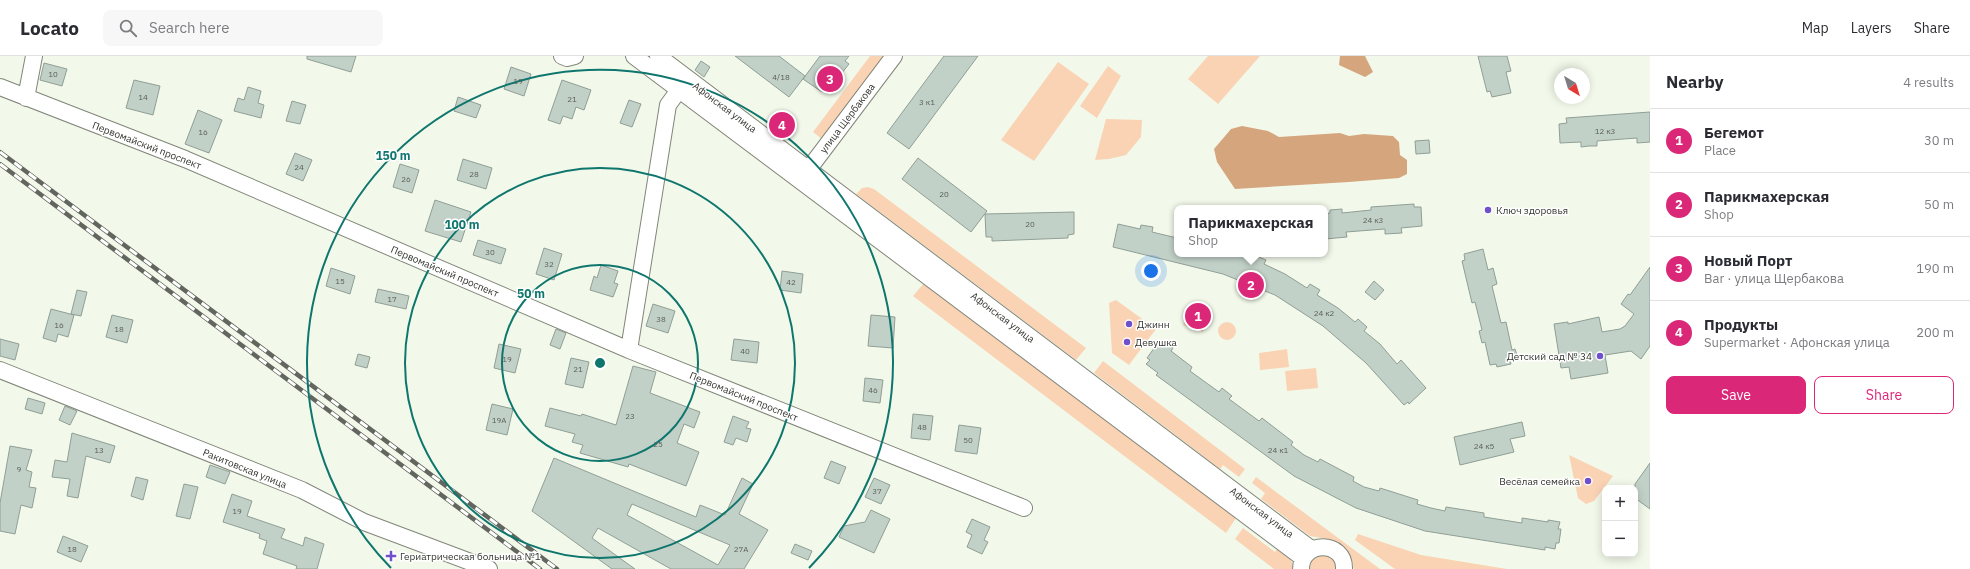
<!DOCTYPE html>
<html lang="en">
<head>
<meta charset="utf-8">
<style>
	:root { --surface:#fff; --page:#f7f7f7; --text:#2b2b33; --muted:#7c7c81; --line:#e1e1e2; --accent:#db2777 }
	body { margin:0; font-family:"IBM Plex Sans",sans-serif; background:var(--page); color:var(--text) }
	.controls { position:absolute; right:12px; bottom:12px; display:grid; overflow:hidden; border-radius:8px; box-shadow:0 2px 10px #0003 }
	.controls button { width:36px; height:36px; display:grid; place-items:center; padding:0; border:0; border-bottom:1px solid var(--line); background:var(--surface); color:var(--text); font:20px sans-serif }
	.compass { position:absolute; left:1554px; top:12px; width:36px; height:36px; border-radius:50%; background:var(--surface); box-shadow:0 2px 10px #0003; rotate:142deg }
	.you { position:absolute; left:1151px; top:215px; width:14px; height:14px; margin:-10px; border:3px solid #fff; border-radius:50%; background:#1a73e8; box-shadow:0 0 0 6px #1a73e833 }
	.badge { display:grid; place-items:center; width:26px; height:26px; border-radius:50%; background:var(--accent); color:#fff; font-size:13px; font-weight:700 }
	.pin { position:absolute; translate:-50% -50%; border:2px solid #fff; box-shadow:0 1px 4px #0006 }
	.popup { position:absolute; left:1174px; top:149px; width:154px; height:52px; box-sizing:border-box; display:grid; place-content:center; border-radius:8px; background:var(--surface); filter:drop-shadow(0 1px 3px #0005); font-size:13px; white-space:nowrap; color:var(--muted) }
	.popup b { font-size:15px; color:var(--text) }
	.popup::after { content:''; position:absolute; left:50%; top:100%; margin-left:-8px; border:8px solid transparent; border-top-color:var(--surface) }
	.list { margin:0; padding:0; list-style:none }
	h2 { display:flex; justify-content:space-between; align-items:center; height:52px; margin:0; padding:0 16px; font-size:17px }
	h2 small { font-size:13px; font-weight:400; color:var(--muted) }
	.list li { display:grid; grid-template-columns:26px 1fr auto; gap:12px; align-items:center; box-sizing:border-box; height:64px; padding:0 16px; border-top:1px solid var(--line) }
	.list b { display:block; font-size:15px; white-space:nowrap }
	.list p { margin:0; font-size:13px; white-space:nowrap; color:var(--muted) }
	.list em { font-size:13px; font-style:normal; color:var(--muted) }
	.actions { display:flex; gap:8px; padding:12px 16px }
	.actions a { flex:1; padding:9px 0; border:1px solid var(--accent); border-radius:8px; text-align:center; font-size:14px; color:var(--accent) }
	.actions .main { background:var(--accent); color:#fff }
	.icon { flex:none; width:22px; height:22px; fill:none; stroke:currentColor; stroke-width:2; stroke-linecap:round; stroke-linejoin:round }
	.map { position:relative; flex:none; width:1650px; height:513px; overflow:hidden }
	header { display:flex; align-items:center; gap:24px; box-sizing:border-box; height:56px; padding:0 20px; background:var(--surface); border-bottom:1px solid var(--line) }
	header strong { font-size:19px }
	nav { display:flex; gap:22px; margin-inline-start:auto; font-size:14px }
	.search { width:280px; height:36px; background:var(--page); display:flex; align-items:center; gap:10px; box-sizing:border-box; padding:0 14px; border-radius:8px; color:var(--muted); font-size:15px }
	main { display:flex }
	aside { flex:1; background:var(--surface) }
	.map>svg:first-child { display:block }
</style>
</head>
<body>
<header>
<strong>Locato</strong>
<div class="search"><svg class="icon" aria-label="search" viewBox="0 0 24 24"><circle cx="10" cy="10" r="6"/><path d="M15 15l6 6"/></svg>Search here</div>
<nav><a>Map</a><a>Layers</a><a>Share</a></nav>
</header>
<main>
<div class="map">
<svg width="1650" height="513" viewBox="0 0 1650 513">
	<rect width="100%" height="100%" fill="#f2f9ea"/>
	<path fill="#fad3b4" d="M870 0H884L822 83 813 76Z
		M1208 0H1260L1218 48 1188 23Z
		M1058 6 1089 28 1034 105 1001 84Z
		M1108 10 1121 20 1097 62 1080 50Z
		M1106 63 1142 64 1141 81 1126 99 1109 103 1095 104Z
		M868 131 874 133 1086 292 1076 304 856 138 862 132Z
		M924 227 1236 462 1226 477 913 240Z
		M1116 244 1156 273 1129 309 1112 297 1109 247Z
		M1191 247 1211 254 1203 276 1183 269Z
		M1218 275a9 9 0 1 1 18 0a9 9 0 1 1-18 0Z
		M1287 293 1289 311 1260 314 1259 297Z
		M1103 305 1245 413 1239 421 1223 409 1220 413 1094 317Z
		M1316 312 1318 332 1287 335 1285 315Z
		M1569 399 1613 420 1594 445 1586 448 1578 442Z
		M1256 421 1380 513H1354L1350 501 1340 489 1333 484 1310 480 1261 443 1265 437 1252 427Z
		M1243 472 1275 496 1277 493C1286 499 1293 502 1293 513H1274L1235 483Z
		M1358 478 1421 499 1507 513H1395L1355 484Z
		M1326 499 1334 505 1336 513H1309C1312 502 1315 500 1326 499Z"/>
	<path fill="#d5a57e" d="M1340 0H1365L1373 16 1365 21 1339 9Z
		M1242 70 1268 75 1279 81 1340 77 1349 80 1364 78 1393 80 1399 86 1400 99 1407 104V118L1399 122 1349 126 1235 133 1217 106 1214 93 1231 73Z"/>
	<path fill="#c2d1c8" stroke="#909e96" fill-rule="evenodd" d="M307 0H356L351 16 307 3Z
		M735 0H779L805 20 789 41Z
		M820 0H849L845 5 849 8 829 33 826 31 822 36 803 23Z
		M944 0H978L909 93 887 77Z
		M1478 0H1507L1511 15 1506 16 1511 37 1492 41 1490 35 1487 36Z
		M701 5 710 11 704 21 695 14Z
		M44 7 67 13 62 30 40 24Z
		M511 11 531 18 524 40 504 33Z
		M134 24 160 30 153 59 126 52Z
		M562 24 591 34 584 54 576 51 572 63 563 60 560 68 548 64Z
		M248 31 261 35 258 47 264 49 261 62 234 55 238 42 244 44Z
		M458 41 481 49 476 62 454 55Z
		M629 44 641 48 632 71 620 67Z
		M292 45 306 49 300 68 286 65Z
		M198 54 222 64 209 97 185 88Z
		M1650 56V86L1637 87V82L1597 85V90H1589L1581 91V86L1560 87 1559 68 1567 67 1566 62Z
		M1429 84 1430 97 1416 98 1415 85Z
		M295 97 312 104 303 125 286 118Z
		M918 102 987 155 971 176 902 123Z
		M463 103 492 112 486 133 457 124Z
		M400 108 419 114 412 137 393 131Z
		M435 144 471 156 461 186 425 175Z
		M1414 148V151H1421L1422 170 1401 172 1402 177 1385 178V173L1346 176 1347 181 1325 183V158L1330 157V154L1342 153V157L1371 154V151Z
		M1074 156V178L1068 179V182L992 185V181H986L985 158Z
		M1118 168 1140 173 1141 169 1153 171 1152 176 1177 182V198H1238L1252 204 1254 199 1266 204 1264 208 1285 218 1307 232 1310 228 1320 234 1317 239 1338 252 1355 266 1358 263 1367 271 1364 275 1380 288 1397 308 1401 304 1426 332 1409 348 1408 346 1404 349 1366 307 1323 270 1275 239 1223 218 1113 191Z
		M478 184 506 193 501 208 473 199Z
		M544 192 562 198 554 224 536 218Z
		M1483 193 1488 214 1493 212 1497 228 1492 230 1501 267 1506 266 1512 294 1515 293 1518 302 1510 304 1511 308 1497 311 1496 308 1490 309 1485 286 1482 287 1479 275 1482 274 1475 246 1472 247 1462 205 1465 204 1464 198Z
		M601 209 618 215 614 227 618 228 613 241 590 234 594 220 597 222Z
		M1650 211V290L1641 303 1631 295 1605 299 1608 317 1571 323 1569 311 1561 312 1554 268 1568 266V268L1599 261 1602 276 1620 273 1625 270 1634 258 1621 248 1628 238 1630 239Z
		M331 212 355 220 350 238 326 230Z
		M782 215 803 218 801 237 780 234Z
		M1374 225 1384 234 1375 244 1365 236Z
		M378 233 409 240 406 253 375 246Z
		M77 234 87 236 81 260 71 258Z
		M653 248 675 255 668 277 646 270Z
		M51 253 74 259 68 281 58 278 56 286 43 282Z
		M112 259 133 264 127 287 106 281Z
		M871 259 895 261 893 292 868 290Z
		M556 273 566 277 560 293 550 289Z
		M0 283 19 288 15 304 0 300Z
		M734 283 759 286 757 307 731 304Z
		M1163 285 1173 292 1171 295 1192 311 1190 315 1219 336 1222 332 1232 340 1229 343 1259 365 1262 362 1293 386 1291 389 1304 399 1318 406 1320 403 1354 421 1353 425 1364 431 1379 435 1380 432 1418 444 1417 448 1431 452 1445 455 1446 451 1484 457V461L1522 467V462L1548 466V464L1560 466 1558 473H1561L1559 487H1556L1555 493 1545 491V494L1425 475 1356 452 1294 420 1156 319 1158 317 1146 308 1150 304 1147 302 1157 288 1160 290Z
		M499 288 521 293 515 317 494 312Z
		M358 298 370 301 367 312 355 309Z
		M571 302 589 306 583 332 565 328Z
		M633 310 656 316 650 337 700 356 694 372 684 368 677 387 699 396 686 430 629 408 628 411 580 397 583 389 572 386 575 378 545 370 550 352 581 360 582 358 616 369Z
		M865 322 883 324 880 347 863 345Z
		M28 342 45 347 42 358 25 353Z
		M492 348 513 353 507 379 486 374Z
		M65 350 77 355 70 369 59 364Z
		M913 358 933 360 930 384 911 382Z
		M733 360 749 366 746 372 751 373 747 386 736 382 733 389 724 386Z
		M1522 366 1525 380 1510 383 1514 396 1460 409 1454 381Z
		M959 369 981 372 977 398 955 395Z
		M72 377 115 390 110 407 86 400 78 442 67 440 70 423 52 421 55 404 67 406Z
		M10 390 32 394 26 414 32 416 29 431 36 432 32 452 21 449 15 478 0 475V447Z
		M554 402 696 461 700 449 725 459 742 422 753 428 739 458 768 474 744 513H671L598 472 592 482 635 513H612L532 455ZM632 448 730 489 718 509 627 459Z
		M831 405 846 411 839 428 824 422Z
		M1650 407V453L1635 442V428Z
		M210 409 230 416 225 428 206 421Z
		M136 421 148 424 143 444 131 440Z
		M874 422 890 429 881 448 865 441Z
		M184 428 198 431 190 463 176 460Z
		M232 438 252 445 247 460 285 473 281 482 303 490 305 481 324 488 317 513H296L297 510 263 498 267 485 259 482 260 478 223 466Z
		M871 454 890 463 874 497 839 481 844 470 865 466Z
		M972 463 990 471 984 484 988 486 982 498 967 491 972 479 966 476Z
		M63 480 88 490 81 506 57 496Z
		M795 488 812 495 808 504 791 497Z"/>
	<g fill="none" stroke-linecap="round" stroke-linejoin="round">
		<defs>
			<path id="minor" d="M562 0 567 2 575 0
				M634 0 1303 502
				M658 0 1311 493
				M0 31 185 103 629 294 1024 452
				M26 42 34 0
				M802 122 894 0
				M629 294 668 49 679 34
				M0 314 302 434 364 466 489 513
				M1301 513C1301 484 1345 484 1344 513"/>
		</defs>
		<use href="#minor" stroke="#808679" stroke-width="18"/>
		<use href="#minor" stroke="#fff" stroke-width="16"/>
		<defs>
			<path id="rail" d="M0 96 557 513
				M0 108 540 513"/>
		</defs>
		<use href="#rail" stroke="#63665e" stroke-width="4.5"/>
		<use href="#rail" stroke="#fff" stroke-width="3" stroke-dasharray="9" stroke-linecap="butt"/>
	</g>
	<g fill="none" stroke="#0f766e" stroke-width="2">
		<circle cx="600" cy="307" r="98"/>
		<circle cx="600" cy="307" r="195"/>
		<path d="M391 512A293 293 0 1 1 809 512"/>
	</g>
	<g fill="#7050ca" stroke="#fff" stroke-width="1.5">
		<circle cx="1488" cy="154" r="4"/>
		<circle cx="1129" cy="268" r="4"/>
		<circle cx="1127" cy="286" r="4"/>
		<circle cx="1600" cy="300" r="4"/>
		<circle cx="1588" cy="425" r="4"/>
		<path d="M389 494h4v4h4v4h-4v4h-4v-4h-4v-4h4z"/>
	</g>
	<g text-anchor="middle" stroke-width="3" stroke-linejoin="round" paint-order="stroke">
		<g font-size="8" fill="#585d56">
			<text x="53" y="21">10</text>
			<text x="781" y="24">4/18</text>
			<text x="518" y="28">19</text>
			<text x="143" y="44">14</text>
			<text x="572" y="46">21</text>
			<text x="927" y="49">3 к1</text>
			<text x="1605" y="78">12 к3</text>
			<text x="203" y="79">16</text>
			<text x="299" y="114">24</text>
			<text x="474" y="121">28</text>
			<text x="406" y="126">26</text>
			<text x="944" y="141">20</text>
			<text x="1373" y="167">24 к3</text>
			<text x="1030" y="171">20</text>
			<text x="490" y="199">30</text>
			<text x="549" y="211">32</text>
			<text x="340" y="228">15</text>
			<text x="791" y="229">42</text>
			<text x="392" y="246">17</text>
			<text x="1324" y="260">24 к2</text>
			<text x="661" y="266">38</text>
			<text x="59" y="272">16</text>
			<text x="119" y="276">18</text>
			<text x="745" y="298">40</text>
			<text x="507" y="306">19</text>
			<text x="578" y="316">21</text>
			<text x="873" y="337">46</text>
			<text x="630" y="363">23</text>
			<text x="499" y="367">19А</text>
			<text x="922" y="374">48</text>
			<text x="968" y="387">50</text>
			<text x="658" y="391">25</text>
			<text x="1484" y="393">24 к5</text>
			<text x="99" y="397">13</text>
			<text x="1278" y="397">24 к1</text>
			<text x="19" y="416">9</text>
			<text x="877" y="438">37</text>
			<text x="237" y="458">19</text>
			<text x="72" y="496">18</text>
			<text x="741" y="496">27А</text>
		</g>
		<g font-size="10" fill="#343630" stroke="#fff">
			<text transform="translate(725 51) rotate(37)" y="4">Афонская улица</text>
			<text transform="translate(847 62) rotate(-53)" y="4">улица Щербакова</text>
			<text transform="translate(147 89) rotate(21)" y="4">Первомайский проспект</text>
			<text transform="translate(445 215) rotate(23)" y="4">Первомайский проспект</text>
			<text transform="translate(1003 261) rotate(37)" y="4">Афонская улица</text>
			<text transform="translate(744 340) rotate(22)" y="4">Первомайский проспект</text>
			<text transform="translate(245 412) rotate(22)" y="4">Ракитовская улица</text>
			<text transform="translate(1262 456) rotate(37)" y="4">Афонская улица</text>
		</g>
		<g font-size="10" fill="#343630" stroke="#fff" text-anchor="start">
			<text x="1496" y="158">Ключ здоровья</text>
			<text x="1137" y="272">Джинн</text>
			<text x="1135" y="290">Девушка</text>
			<text x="1592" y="304" text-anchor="end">Детский сад № 34</text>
			<text x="1580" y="429" text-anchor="end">Весёлая семейка</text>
			<text x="400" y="504">Гериатрическая больница №1</text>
		</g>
	</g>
	<circle cx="600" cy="307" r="6" fill="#0f766e" stroke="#fff" stroke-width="2"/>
	<g font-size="12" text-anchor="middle" font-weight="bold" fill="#0f766e" stroke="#fff" stroke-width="3" stroke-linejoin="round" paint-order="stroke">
		<text x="393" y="104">150 m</text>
		<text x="462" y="173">100 m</text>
		<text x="531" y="242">50 m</text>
	</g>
</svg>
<div class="controls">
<button>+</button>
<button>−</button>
</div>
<svg class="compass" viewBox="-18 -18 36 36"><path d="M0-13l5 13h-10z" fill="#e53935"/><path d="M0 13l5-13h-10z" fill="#7c7c81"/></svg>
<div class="you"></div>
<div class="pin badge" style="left:1198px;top:260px">1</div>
<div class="pin badge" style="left:1251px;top:229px">2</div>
<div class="popup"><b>Парикмахерская</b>Shop</div>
<div class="pin badge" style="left:830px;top:23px">3</div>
<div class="pin badge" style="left:782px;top:69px">4</div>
</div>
<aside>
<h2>Nearby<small>4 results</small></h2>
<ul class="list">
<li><span class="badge">1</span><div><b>Бегемот</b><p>Place</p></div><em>30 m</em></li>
<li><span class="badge">2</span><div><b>Парикмахерская</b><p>Shop</p></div><em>50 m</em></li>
<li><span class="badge">3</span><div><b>Новый Порт</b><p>Bar · улица Щербакова</p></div><em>190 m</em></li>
<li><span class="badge">4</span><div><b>Продукты</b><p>Supermarket · Афонская улица</p></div><em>200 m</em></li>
</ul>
<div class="actions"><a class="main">Save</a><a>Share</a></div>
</aside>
</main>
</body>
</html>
